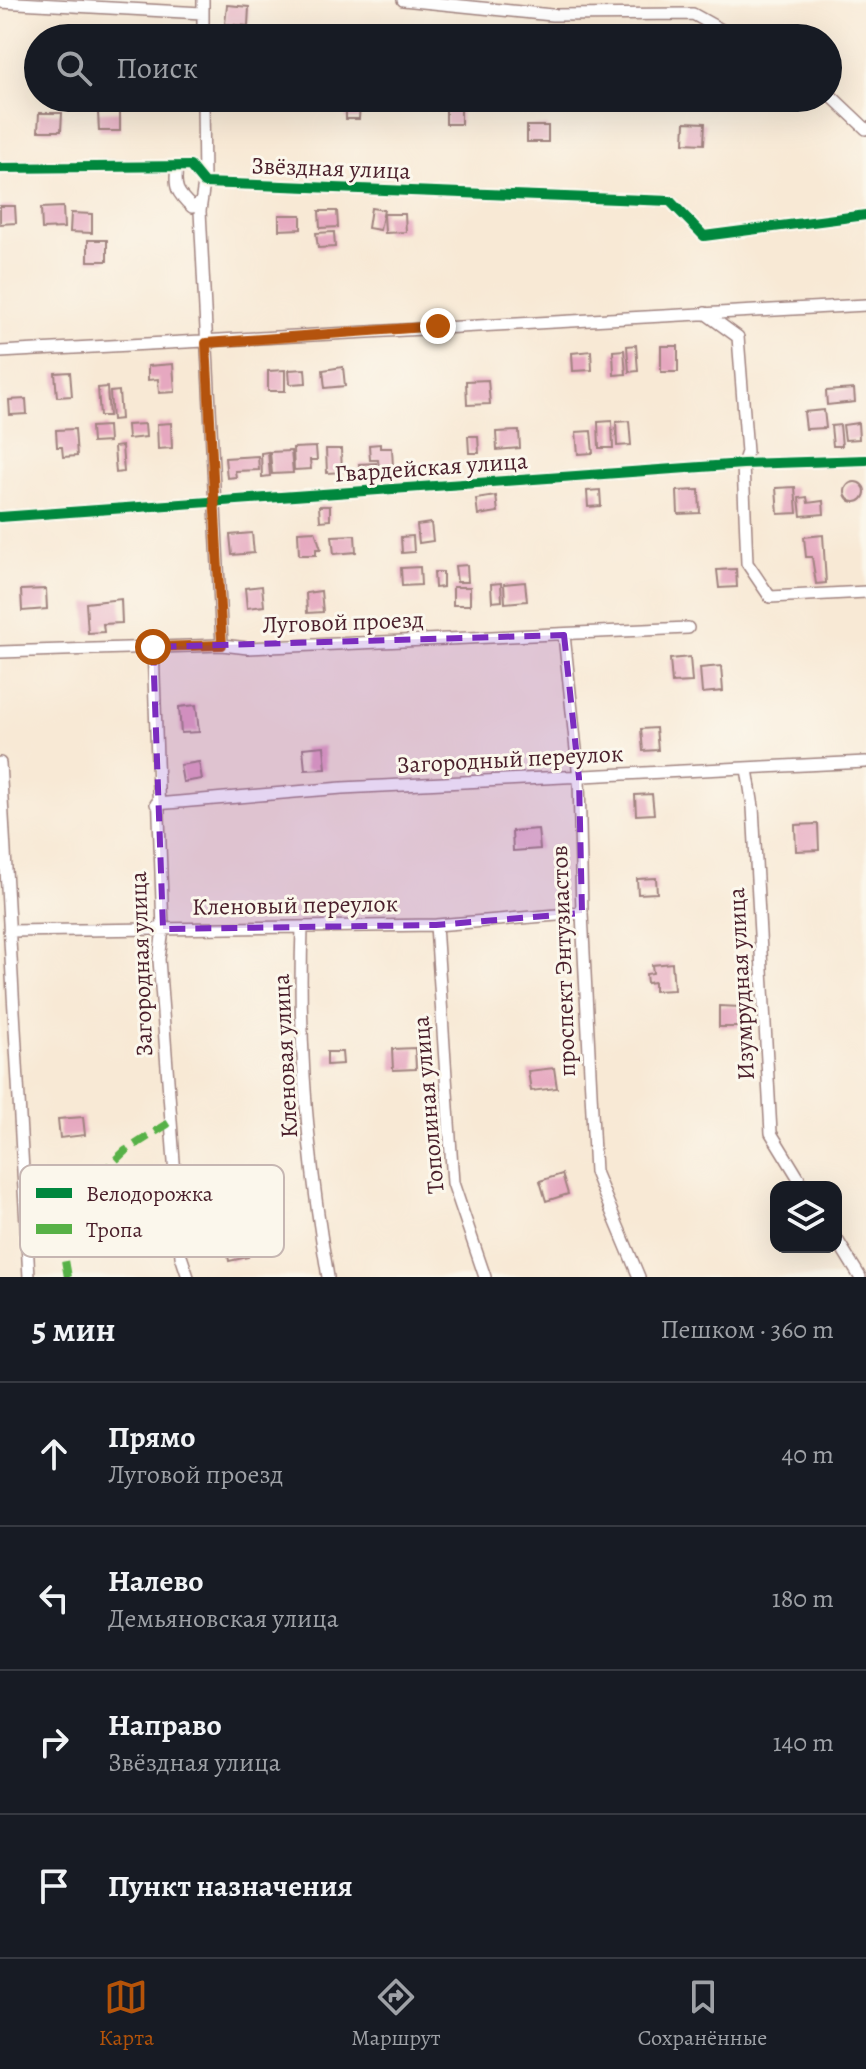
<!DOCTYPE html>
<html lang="ru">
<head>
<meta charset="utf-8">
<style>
	:root { --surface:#171b24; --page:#242831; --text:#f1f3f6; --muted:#9ea1a6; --line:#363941; --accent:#b45309 }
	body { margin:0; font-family:Alegreya,serif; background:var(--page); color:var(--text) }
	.controls { position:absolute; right:24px; bottom:24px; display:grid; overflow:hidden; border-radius:16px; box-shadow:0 8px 32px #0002 }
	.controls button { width:72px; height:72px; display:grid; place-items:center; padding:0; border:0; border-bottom:2px solid var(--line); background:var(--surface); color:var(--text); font:40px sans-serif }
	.stop { position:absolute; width:24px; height:24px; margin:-18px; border:6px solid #b45309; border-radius:50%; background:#fff }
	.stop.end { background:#b45309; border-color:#fff; box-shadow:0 2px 8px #0008 }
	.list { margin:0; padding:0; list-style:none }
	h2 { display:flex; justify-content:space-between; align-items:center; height:104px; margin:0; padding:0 32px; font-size:34px }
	h2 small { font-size:26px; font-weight:400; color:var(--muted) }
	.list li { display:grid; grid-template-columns:52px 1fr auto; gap:24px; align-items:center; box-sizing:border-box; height:144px; padding:0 32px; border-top:2px solid var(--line) }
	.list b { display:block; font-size:30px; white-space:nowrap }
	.list p { margin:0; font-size:26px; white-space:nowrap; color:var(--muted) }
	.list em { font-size:26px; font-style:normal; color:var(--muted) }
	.icon { flex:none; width:44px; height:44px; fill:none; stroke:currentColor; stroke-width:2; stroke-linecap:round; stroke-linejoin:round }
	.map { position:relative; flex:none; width:866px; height:1277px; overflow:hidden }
	.search { position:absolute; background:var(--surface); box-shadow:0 8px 32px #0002; left:24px; right:24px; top:24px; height:88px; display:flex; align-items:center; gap:20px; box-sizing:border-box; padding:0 28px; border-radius:44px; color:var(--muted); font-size:30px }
	.sheet { height:680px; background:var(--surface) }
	nav { display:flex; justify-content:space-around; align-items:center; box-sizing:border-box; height:112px; border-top:2px solid var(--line); background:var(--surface); font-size:22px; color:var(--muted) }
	nav a { display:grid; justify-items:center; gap:4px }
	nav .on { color:var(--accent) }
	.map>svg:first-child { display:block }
</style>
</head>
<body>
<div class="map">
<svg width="866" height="1277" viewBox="0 0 866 1277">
	<rect width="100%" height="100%" fill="#fbf7ec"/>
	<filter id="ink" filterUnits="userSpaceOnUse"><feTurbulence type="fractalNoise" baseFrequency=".0125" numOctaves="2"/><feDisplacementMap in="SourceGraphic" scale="16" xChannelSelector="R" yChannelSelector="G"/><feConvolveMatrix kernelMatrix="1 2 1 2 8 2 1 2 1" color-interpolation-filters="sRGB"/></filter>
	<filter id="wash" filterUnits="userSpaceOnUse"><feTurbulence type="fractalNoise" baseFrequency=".006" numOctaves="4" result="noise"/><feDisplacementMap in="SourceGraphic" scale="32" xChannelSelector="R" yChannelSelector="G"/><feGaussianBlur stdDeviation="1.8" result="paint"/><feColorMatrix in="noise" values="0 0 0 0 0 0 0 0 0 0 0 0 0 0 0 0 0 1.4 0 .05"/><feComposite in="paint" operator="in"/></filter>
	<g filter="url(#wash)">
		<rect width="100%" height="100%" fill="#f8e9d5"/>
		<g id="blocks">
			<path fill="#e6a8c0" d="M227 5 249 7 248 26 225 24Z
				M163 29H181V38H164Z
				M381 98H398L399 110H381Z
				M346 103H360L359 119H346Z
				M461 103V124H446V104Z
				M120 111V131H99L98 112Z
				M39 113H62L61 131H38Z
				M685 122 705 123 704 144 684 143Z
				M527 126H548V142H527Z
				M0 206H15L16 223 0 224Z
				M63 207 64 228 42 229 41 208Z
				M371 208 384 210 380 230 368 228Z
				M319 211H337L338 227 320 228Z
				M71 213 92 214V233L70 232Z
				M384 214H405L406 232 385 233Z
				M279 215H301V229L279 230Z
				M334 232 335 247 318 248 316 233Z
				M88 240H107V261H88Z
				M636 345 638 371 629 372 627 346Z
				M661 346H678V372H661Z
				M624 350 626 374 614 375 613 351Z
				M591 351 592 370 573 371 572 353Z
				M173 364 175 392 159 393 158 379 148 380V366Z
				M343 367 345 386 325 388 323 370Z
				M305 369 306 383 290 384 289 370Z
				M285 370V391H268V371Z
				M70 372 72 396 57 397 55 373Z
				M488 380 490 404 467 405 466 381Z
				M107 387 109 416H100L98 388Z
				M854 389 855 402 827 405 826 391Z
				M119 391 121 419 112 420 110 392Z
				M26 399 27 414 10 415 9 400Z
				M824 410 826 428 806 429 804 412Z
				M612 421 613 448H599L598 422Z
				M629 421 631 445 617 446 616 422Z
				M171 423 172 448 158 449 157 424Z
				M858 423 859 439 845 440 843 425Z
				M145 424 146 437 128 439 127 425Z
				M840 425 842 446H833L831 426Z
				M108 426 109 442 92 443 91 427Z
				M75 429 77 456 63 457 62 447H57L56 430Z
				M519 431 520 448 497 450 496 432Z
				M591 431 593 453 578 454 576 432Z
				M468 436H478L479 453H469Z
				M380 444V448H392L393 467 379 468 378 460H370L369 445Z
				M122 446 124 472 116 473 114 447Z
				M316 447 317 460H310L311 469 294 470 293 448Z
				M326 449H341L342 472 327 473Z
				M291 451 293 473 272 474 270 452Z
				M268 452 270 476 262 477 261 453Z
				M258 456 259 470 235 471 236 477 227 478 225 458Z
				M376 463 377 473H360L359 464Z
				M845 492a10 10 0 1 1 20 0a10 10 0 1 1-20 0Z
				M795 487 797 513 778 514 776 488Z
				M600 490 601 506 588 507 587 491Z
				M699 490 700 513 678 514 677 491Z
				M496 496 498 512 478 515 476 499Z
				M807 497 808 503 823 501 824 514 801 516 799 498Z
				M319 506H330V520L320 521Z
				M431 523 433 541 419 543 417 525Z
				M315 531 321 549H316V555H299L298 532Z
				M252 533 254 553 232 555 230 535Z
				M355 535 356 552 334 554 332 536Z
				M823 535 826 583 816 584 812 557H806L804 537Z
				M413 536 414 552 402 553 401 537Z
				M467 565 468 582H457L455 566Z
				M420 567 421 585 402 586 401 568Z
				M736 569 737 587 719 588 717 570Z
				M434 572H443V587L435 588Z
				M525 582 527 601 505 603 504 584Z
				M501 583 502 601 492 602 491 584Z
				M262 586 264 606 247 608 245 588Z
				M453 587H470V605H453Z
				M46 589 47 609 22 611 21 590Z
				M321 591 323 612 307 613 306 593Z
				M121 599 122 623 103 624 104 632 88 633 86 603Z
				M690 657 692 682 672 683 670 659Z
				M721 666 723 691 702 693 700 668Z
				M196 705 199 732 181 733 179 707Z
				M656 728 658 750 643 751 641 729Z
				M324 746 326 769 305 770 303 748Z
				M199 762 202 779 183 782 180 765Z
				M652 794 654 814 636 815 635 795Z
				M818 824 819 850 796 851 795 825Z
				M538 829 540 849 513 851 512 831Z
				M656 878 657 893 638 894 637 879Z
				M672 963 674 990 654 991V982L647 983 646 974 653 973 652 965Z
				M719 1006 741 1007 740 1027H719Z
				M415 1048 416 1069 393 1070 392 1049Z
				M327 1052H342L343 1064 327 1065Z
				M554 1068 557 1088 531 1091 528 1071Z
				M83 1117 85 1135 60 1138 58 1119Z
				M562 1174 568 1194 546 1201 540 1181Z
				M242 1227 248 1257 229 1261 223 1231Z"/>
		</g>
	</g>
	<g filter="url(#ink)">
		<use href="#blocks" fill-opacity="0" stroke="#a18480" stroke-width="2"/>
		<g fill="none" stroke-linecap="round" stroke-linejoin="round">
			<defs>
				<path id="street" d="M403 0 552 15 693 14 736 38
					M0 2 202 13
					M203 38V0
					M828 93 866 129
					M203 98 204 183 200 211 222 645
					M177 167C174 188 177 193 192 207L201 203
					M0 168 190 166 204 183 670 201 704 236 866 215
					M705 313 738 337 747 452 743 464 747 563 770 597 866 592
					M0 352 866 305
					M0 517 743 464 866 460
					M564 635 579 778 582 913 595 1172 639 1277
					M153 647 163 929 159 959 181 1256 188 1277
					M0 652 222 645 248 648 688 628
					M0 763 29 1277
					M747 769 753 807 771 1133 804 1187
					M156 804 342 788 866 762
					M436 925 453 1183 485 1277
					M302 928C298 1043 308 1163 328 1277
					M9 931 436 925 582 913
					M836 1238 860 1277"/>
			</defs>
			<use href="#street" stroke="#a18480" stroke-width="14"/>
			<use href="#street" stroke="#fff" stroke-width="11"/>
			<path stroke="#57b146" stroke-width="8" stroke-dasharray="16 8" stroke-linecap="butt" d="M68 1277 57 1215 125 1151 171 1122"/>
			<defs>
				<path id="cycleway" d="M0 168 190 166 204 183 670 201 704 236 866 215
					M0 517 743 464 866 460"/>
			</defs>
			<use href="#cycleway" stroke="#fbf7ec" stroke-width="15"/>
			<use href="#cycleway" stroke="#00873e" stroke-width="10"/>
		</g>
	</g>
	<g fill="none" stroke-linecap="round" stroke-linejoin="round" filter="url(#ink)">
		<path stroke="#b45309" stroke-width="10" d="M153 647 222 645 206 343 438 326"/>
	</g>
	<path fill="#7b2cbf" fill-opacity="0.2" stroke="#7b2cbf" stroke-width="6" stroke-dasharray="16 10" stroke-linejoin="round" d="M564 635 579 778 582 913 436 925 163 929 153 647Z"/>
	<g text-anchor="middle" stroke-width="6" stroke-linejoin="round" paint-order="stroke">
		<g font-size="24" fill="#4a1f2b" stroke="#fbf7ec">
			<text transform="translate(331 168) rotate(2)" y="8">Звёздная улица</text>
			<text transform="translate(431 467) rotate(-4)" y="8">Гвардейская улица</text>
			<text transform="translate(343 622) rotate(-2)" y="8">Луговой проезд</text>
			<text transform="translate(510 759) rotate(-3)" y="8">Загородный переулок</text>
			<text transform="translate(295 905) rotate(-1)" y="8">Кленовый переулок</text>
			<text transform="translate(563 961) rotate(-92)" y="8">проспект Энтузиастов</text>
			<text transform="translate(141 964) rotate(-92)" y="8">Загородная улица</text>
			<text transform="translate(741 984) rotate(-93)" y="8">Изумрудная улица</text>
			<text transform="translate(285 1056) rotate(-93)" y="8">Кленовая улица</text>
			<text transform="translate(428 1105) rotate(-95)" y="8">Тополиная улица</text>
		</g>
	</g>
	<rect x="20" y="1165" width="264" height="92" rx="12" fill="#fbf7ec" stroke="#c6b6b2" stroke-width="2"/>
	<rect x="36" y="1188" width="36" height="10" fill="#00873e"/>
	<rect x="36" y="1224" width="36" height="10" fill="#57b146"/>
	<g font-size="22" fill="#4a1f2b">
		<text x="86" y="1201">Велодорожка</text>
		<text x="86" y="1237">Тропа</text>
	</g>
</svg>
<div class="controls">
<button><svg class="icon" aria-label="layers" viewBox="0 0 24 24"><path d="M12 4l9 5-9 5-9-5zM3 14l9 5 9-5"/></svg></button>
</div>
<div class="stop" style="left:153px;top:647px"></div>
<div class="stop end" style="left:438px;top:326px"></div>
<div class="search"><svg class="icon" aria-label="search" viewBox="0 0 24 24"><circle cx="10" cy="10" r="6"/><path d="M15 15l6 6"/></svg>Поиск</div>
</div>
<section class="sheet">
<h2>5 мин<small>Пешком · 360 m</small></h2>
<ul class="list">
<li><svg class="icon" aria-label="ahead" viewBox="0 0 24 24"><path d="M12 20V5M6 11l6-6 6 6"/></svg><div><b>Прямо</b><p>Луговой проезд</p></div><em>40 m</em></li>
<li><svg class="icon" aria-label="left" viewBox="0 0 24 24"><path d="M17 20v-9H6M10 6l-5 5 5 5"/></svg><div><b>Налево</b><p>Демьяновская улица</p></div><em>180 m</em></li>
<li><svg class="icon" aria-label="right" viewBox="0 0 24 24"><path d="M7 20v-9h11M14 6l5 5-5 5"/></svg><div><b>Направо</b><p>Звёздная улица</p></div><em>140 m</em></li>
<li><svg class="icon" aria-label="arrive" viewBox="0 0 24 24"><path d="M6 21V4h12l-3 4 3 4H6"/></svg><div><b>Пункт назначения</b></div></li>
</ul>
</section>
<nav>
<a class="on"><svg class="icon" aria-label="map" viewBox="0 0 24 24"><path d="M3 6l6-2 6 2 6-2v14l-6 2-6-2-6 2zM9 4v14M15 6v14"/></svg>Карта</a>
<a><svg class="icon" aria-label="directions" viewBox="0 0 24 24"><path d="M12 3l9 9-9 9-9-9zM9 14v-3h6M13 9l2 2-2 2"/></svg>Маршрут</a>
<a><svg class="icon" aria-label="saved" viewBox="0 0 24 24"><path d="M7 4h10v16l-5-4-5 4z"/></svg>Сохранённые</a>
</nav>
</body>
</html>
